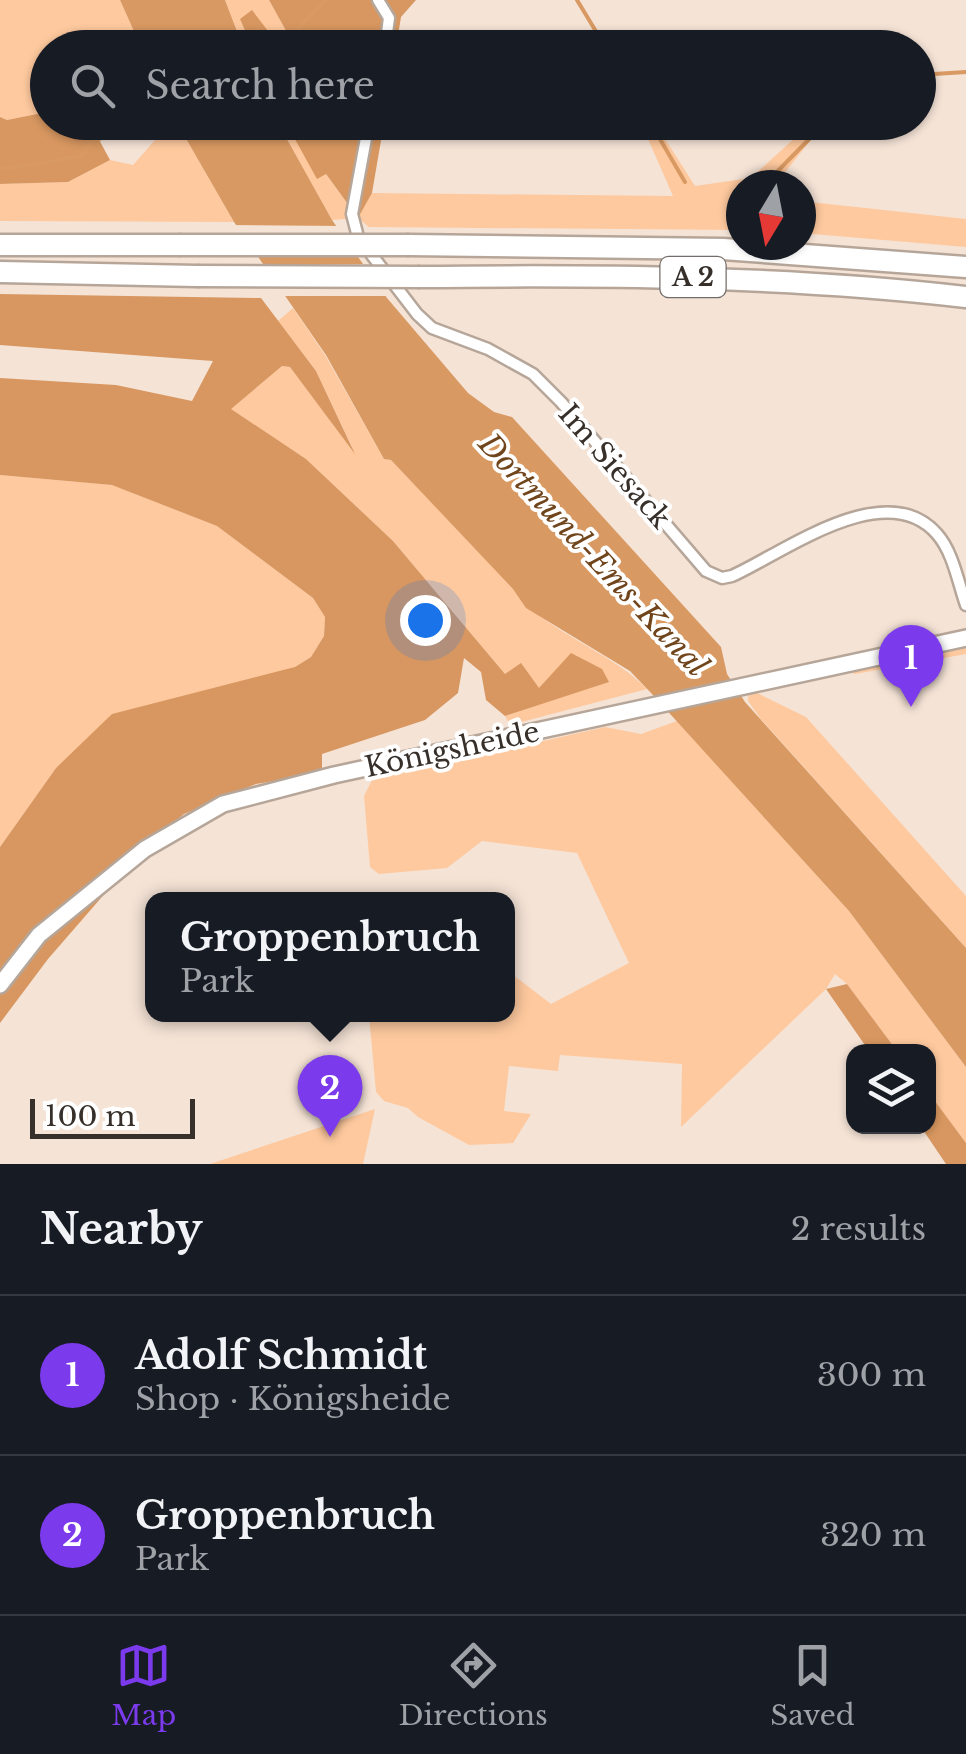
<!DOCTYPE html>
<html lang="en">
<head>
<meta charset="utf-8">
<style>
	:root { --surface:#171b24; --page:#20242c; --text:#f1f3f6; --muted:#9ea1a6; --line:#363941; --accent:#7c3aed }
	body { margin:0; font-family:"Libre Baskerville",serif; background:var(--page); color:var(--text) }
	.controls { position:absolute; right:30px; bottom:30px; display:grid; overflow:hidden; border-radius:20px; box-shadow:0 2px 8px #0004 }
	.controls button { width:90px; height:90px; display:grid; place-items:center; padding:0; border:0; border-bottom:2px solid var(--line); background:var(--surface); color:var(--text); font:50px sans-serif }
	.compass { position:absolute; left:726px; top:170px; width:90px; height:90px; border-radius:50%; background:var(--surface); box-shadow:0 2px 8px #0004; rotate:190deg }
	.scale { position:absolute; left:30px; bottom:25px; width:165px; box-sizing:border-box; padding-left:10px; border:5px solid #362f2a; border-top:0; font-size:28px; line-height:35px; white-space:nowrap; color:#362f2a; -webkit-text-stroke:8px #fff; paint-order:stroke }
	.you { position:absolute; left:425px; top:620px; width:35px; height:35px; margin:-25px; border:8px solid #fff; border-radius:50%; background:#1a73e8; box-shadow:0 0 0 15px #1a73e833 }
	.badge { display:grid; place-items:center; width:65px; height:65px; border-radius:50%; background:var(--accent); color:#fff; font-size:32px; font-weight:700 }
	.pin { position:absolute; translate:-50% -82px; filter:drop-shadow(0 2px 5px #0008) }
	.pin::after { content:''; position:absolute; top:52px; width:35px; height:30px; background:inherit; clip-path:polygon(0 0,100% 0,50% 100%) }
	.popup { position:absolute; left:145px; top:892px; width:370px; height:130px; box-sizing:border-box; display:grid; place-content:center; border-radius:20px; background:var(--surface); filter:drop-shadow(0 2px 8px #0005); font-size:32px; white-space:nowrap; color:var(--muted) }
	.popup b { font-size:38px; color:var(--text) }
	.popup::after { content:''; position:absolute; left:50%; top:100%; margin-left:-20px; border:20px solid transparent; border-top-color:var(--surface) }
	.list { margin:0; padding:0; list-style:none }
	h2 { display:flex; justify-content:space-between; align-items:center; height:130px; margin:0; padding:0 40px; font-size:42px }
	h2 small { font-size:32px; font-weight:400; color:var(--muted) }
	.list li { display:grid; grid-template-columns:65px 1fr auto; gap:30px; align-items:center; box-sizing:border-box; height:160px; padding:0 40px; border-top:2px solid var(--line) }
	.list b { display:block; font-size:38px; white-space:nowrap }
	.list p { margin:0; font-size:32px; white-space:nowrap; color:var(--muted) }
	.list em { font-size:32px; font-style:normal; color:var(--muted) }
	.icon { flex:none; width:55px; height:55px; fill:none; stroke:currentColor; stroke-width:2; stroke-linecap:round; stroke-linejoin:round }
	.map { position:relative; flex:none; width:966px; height:1164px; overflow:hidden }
	.search { position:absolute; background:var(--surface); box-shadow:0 2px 8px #0004; left:30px; right:30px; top:30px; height:110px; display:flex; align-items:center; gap:25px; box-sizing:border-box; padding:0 35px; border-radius:55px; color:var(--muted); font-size:38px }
	.sheet { height:450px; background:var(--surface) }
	nav { display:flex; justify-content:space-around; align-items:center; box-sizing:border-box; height:140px; border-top:2px solid var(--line); background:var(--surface); font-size:28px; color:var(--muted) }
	nav a { display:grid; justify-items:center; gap:5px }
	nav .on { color:var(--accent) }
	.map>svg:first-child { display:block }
</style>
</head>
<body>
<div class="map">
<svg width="966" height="1164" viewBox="0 0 966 1164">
	<rect width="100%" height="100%" fill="#f5e3d6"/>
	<path fill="#fec99e" d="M0 0H120L141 47 48 48 47 112 7 120 0 117Z
		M225 0H269L295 47H272L268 31 240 19 252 47H243Z
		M147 123H177L234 222 0 221V184L68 182 110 160 133 165 156 139Z
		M278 123H286L318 178 325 173 358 218 372 193 673 196 641 123H655L695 186 751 178 811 123H830L817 132 775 185H741V230L369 227 358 218 332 220Z
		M801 201 966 219V247L801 233Z
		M293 308 325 355 384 459 391 460 514 589C536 627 611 651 647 689L510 725 505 716 609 681 539 688 505 674 393 541 306 459 230 409 282 366 290 367 353 449 316 371 278 321Z
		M0 475 113 485 217 526 313 598 325 617 324 636 311 657 295 667 56 768 0 847Z
		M966 644V654L855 674 849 671Z
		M749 689 806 717 966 896V948L760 718 748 701Z
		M677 721 849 911 966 1067V1143L929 1093 928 1052 897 1051 847 984 835 974 826 989 681 1127 682 1064 560 1055 558 1071 509 1066 504 1111 531 1114 513 1143 469 1145 418 1117 408 1108 384 1101 376 1092 369 1015 508 1014V971L551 1004 629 963 577 853 482 841 447 868 379 874 370 867 364 796 372 780 605 727 641 734Z
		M375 1109 363 1164H210Z"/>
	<path fill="#d89760" d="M269 0H416L401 17 396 48 295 47Z
		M252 10 268 31 272 47H252L240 19Z
		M47 112 48 122 90 123 110 160 68 182 0 184V117L7 120Z
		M286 123H384L372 193 358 218 326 174 317 179Z
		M0 294 261 298 316 371 355 454 290 367 282 366 231 409 306 459 393 541 505 674 521 663 539 688 571 653 602 669 609 682 505 716 486 700 481 672 464 658 458 693 425 720 322 754V773L256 784 184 814 147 845 48 959 0 1023V847L56 768 112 714 295 667 311 657 324 636 325 617 313 598 217 526 112 485 0 475V378L116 385 192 401 213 361 0 345Z
		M847 984 897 1051H869L826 989Z
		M929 1093 966 1143V1164H946L921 1127 928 1126Z"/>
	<path fill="#d99962" d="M120 0H225L243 47H141Z
		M177 123H278L332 220 387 298 468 393 494 412 512 417 721 647 727 674 745 702 966 948V1067L849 911 652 694 630 671 526 608 513 589 391 460 384 459 326 355 234 222Z"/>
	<path fill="#f5e3d6" d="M231 225 342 226 364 257H252Z
		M257 264H370L393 296H278Z"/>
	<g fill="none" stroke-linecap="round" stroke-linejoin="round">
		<path stroke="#d99962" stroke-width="4" d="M577 0 606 48
			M291 35 326 0
			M918 75 966 72
			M650 122 685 182
			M0 168C28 168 52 160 81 156L92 141 114 134
			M764 185 826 122"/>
		<defs>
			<path id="minor" d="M378 0 389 18 385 48
				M369 122 352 214 358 237 417 314 432 328 488 349 533 374 561 402 706 571 722 578 732 576C783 553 886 475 937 534 953 552 958 582 966 605"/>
			<path id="secondary" d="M0 985 39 935 145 849 223 804 334 775 966 638"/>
			<path id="motorway" d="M0 245H179
				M409 245 723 249 966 267
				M0 272 197 276
				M420 277C603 275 784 276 966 297"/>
		</defs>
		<use href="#minor" stroke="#b6a699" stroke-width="15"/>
		<use href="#secondary" stroke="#b6a699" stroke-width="20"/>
		<use href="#motorway" stroke="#b6a699" stroke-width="25"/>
		<use href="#minor" stroke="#fff" stroke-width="10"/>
		<use href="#secondary" stroke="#fff" stroke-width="15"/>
		<use href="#motorway" stroke="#fff" stroke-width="20"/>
		<defs>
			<path id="motorway-bridge" d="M179 245H409
				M197 276 420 277"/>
		</defs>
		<use href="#motorway-bridge" stroke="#b6a699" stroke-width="25" stroke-linecap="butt"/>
		<use href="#motorway-bridge" stroke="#fff" stroke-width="20"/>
	</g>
	<g text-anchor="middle" stroke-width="8" stroke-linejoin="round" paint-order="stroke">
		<rect fill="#fff" stroke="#726d6a" stroke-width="2.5" x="660.5" y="257" width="65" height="40" rx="8"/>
		<g font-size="25" font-weight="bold" fill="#362f2a">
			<text x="693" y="286">A 2</text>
		</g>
		<g font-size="28" fill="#362f2a" stroke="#fff">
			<text transform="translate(615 466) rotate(49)" y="10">Im Siesack</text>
			<text transform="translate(452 749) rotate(-12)" y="10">Königsheide</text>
		</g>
		<g font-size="30" font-style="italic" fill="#70451c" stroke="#fff">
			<text transform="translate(593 555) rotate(47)" y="10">Dortmund-Ems-Kanal</text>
		</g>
	</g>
</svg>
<div class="controls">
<button><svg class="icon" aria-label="layers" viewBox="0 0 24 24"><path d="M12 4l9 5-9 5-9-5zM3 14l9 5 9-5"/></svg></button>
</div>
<svg class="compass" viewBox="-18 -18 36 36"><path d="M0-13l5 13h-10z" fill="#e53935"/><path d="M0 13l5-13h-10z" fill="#9ea1a6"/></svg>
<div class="scale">100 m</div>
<div class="you"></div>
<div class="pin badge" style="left:911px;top:707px">1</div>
<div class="pin badge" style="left:330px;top:1137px">2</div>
<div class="popup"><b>Groppenbruch</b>Park</div>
<div class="search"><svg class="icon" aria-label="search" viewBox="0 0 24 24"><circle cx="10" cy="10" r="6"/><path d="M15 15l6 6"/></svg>Search here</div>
</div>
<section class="sheet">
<h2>Nearby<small>2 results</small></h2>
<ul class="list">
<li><span class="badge">1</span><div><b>Adolf Schmidt</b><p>Shop · Königsheide</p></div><em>300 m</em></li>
<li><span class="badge">2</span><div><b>Groppenbruch</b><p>Park</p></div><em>320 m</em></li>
</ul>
</section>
<nav>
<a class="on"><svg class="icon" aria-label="map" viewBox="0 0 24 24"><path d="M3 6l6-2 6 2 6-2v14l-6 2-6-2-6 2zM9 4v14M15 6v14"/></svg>Map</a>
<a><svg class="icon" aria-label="directions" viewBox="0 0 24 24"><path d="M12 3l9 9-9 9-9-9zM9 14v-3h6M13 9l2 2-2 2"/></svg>Directions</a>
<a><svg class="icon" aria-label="saved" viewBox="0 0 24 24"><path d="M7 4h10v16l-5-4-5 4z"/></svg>Saved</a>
</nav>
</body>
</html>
